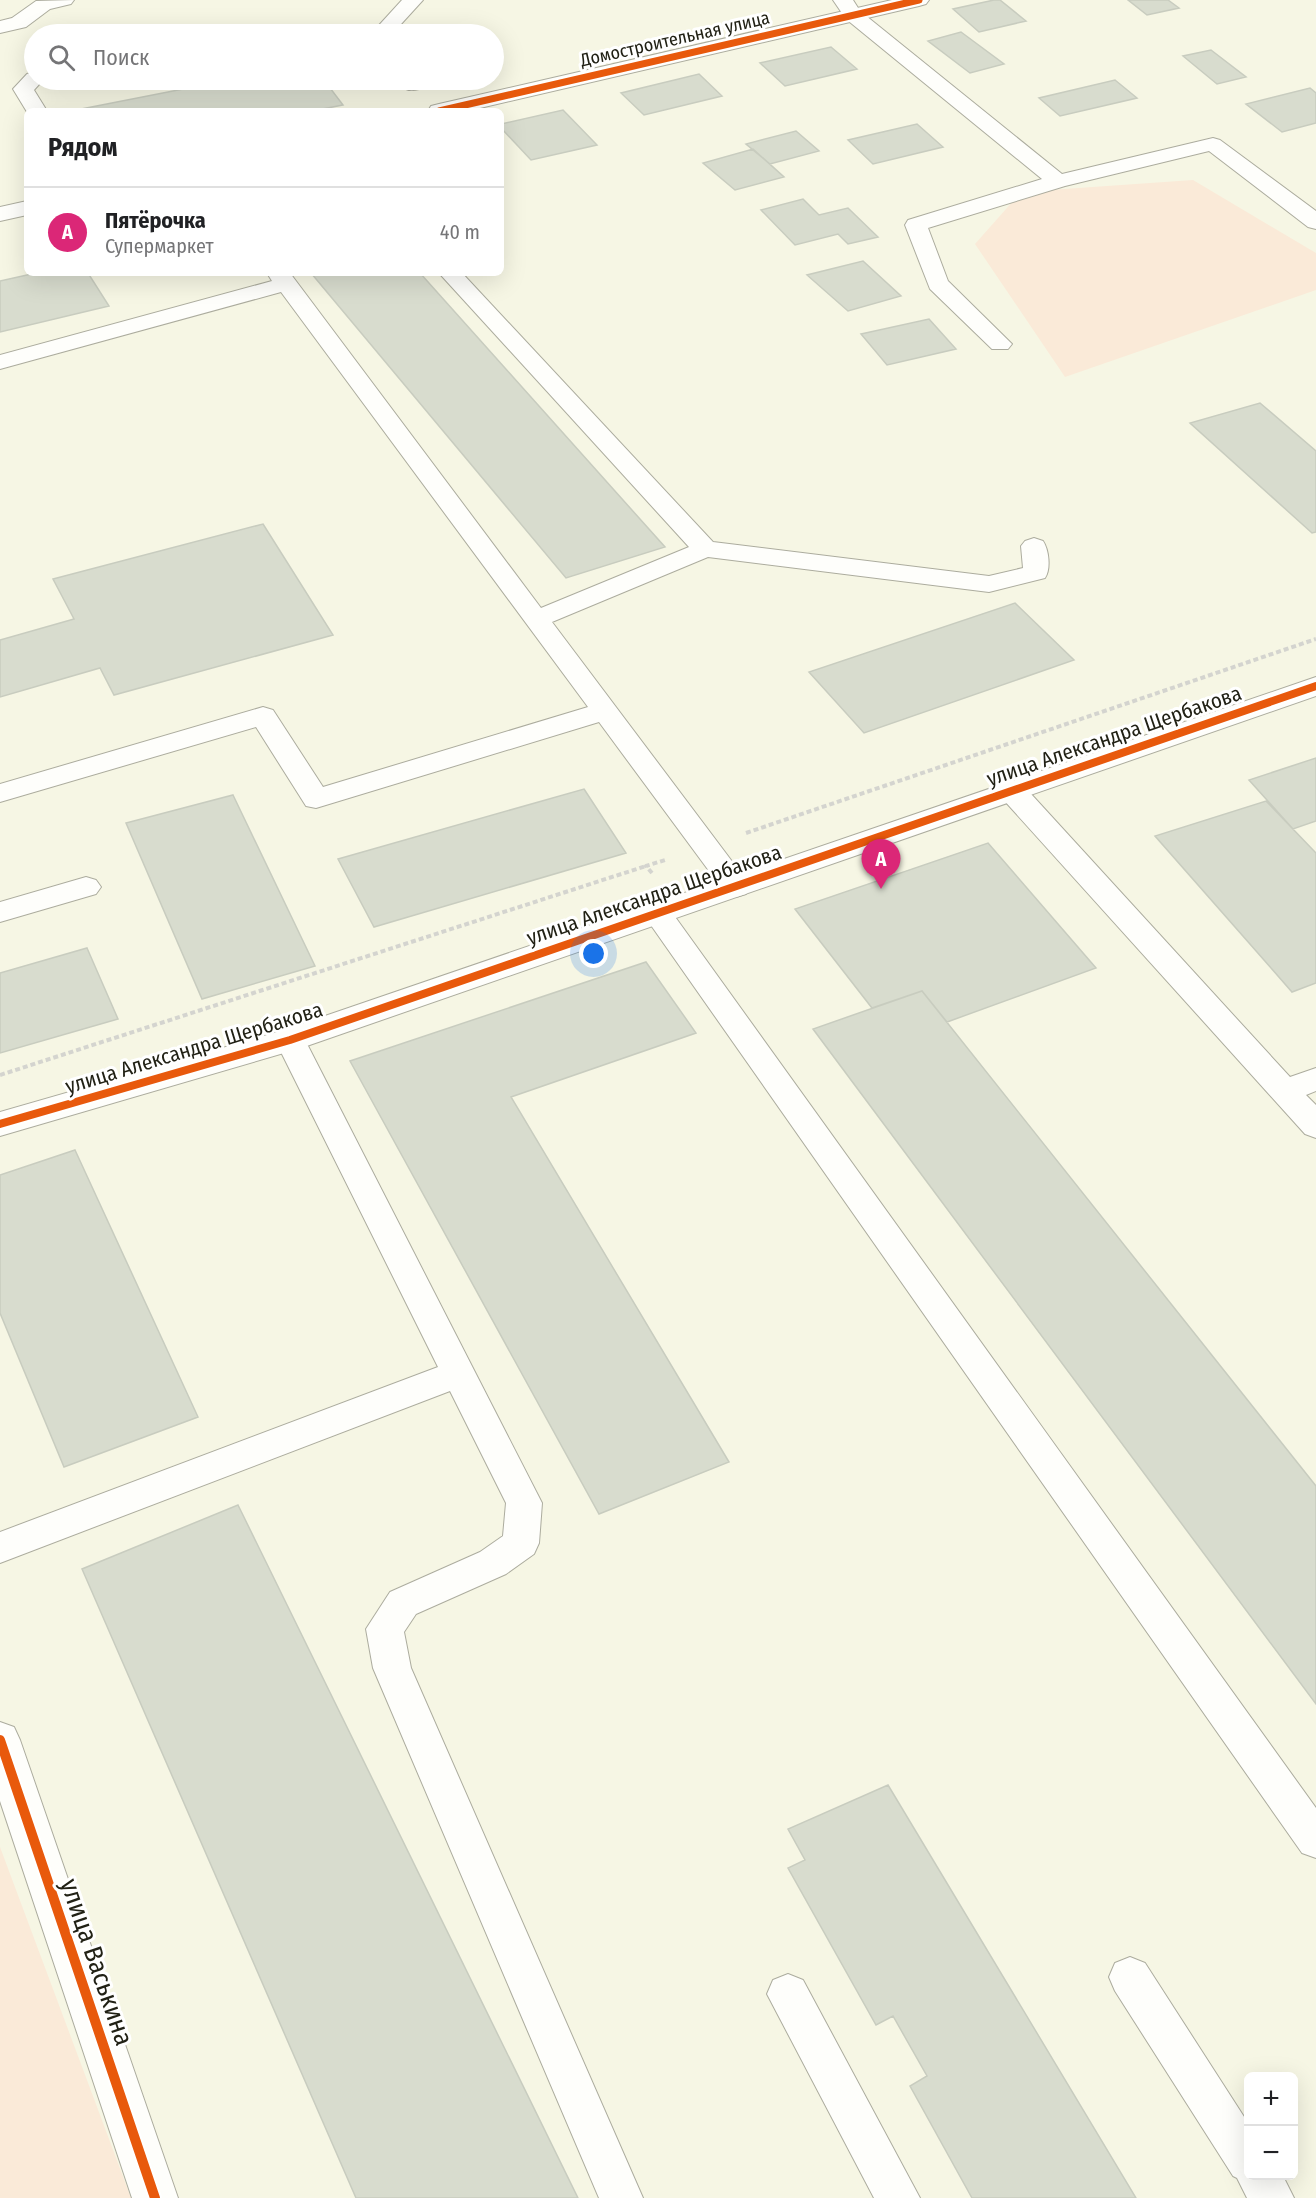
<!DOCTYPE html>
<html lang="ru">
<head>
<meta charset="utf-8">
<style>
	:root { --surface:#fff; --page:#f6f6f6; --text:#202124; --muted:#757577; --line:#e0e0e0; --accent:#db2777 }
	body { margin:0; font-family:"Fira Sans Condensed",sans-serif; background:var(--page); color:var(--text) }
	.controls { position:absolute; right:18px; bottom:18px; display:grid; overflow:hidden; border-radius:9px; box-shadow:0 6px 24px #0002 }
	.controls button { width:54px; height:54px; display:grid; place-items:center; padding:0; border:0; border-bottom:2px solid var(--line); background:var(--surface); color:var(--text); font:30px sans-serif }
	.you { position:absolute; left:594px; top:954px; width:21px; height:21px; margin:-15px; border:4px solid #fff; border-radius:50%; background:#1a73e8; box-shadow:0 0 0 9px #1a73e833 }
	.badge { display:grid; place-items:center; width:39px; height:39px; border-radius:50%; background:var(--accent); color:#fff; font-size:20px; font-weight:700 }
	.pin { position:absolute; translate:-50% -50px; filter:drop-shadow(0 2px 3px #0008) }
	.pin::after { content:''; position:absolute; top:32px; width:21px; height:18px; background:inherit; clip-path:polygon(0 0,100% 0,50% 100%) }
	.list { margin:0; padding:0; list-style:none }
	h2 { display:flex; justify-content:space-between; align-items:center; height:78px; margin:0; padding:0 24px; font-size:26px }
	h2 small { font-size:20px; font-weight:400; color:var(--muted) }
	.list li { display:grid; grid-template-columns:39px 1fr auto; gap:18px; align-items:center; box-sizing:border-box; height:90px; padding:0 24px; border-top:2px solid var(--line) }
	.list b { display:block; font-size:22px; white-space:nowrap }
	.list p { margin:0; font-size:20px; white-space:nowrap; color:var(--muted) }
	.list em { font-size:20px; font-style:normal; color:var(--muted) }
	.icon { flex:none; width:33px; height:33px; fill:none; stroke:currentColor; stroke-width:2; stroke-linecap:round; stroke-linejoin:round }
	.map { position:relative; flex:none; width:1316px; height:2198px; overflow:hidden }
	.search { position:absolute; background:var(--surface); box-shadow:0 6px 24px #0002; left:24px; top:24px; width:480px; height:66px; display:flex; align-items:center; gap:15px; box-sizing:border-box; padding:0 21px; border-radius:33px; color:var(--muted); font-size:22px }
	.panel { position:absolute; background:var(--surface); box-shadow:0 6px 24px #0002; left:24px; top:108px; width:480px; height:168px; border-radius:9px }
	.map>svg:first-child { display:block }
</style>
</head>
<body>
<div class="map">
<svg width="1316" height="2198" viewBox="0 0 1316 2198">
	<rect width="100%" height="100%" fill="#f6f6e4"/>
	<path fill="#faead8" d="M1193 180 1316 253V290L1065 377 975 244 1021 192Z
		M0 1847 131 2198H0Z"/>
	<path fill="#d8dcce" stroke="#c8ccbf" stroke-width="1.5" d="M994 0H1000L1026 21 979 32 953 9Z
		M1128 0H1168L1179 8 1147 15Z
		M961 32 1004 64 970 73 928 41Z
		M831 47 857 69 785 86 760 63Z
		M1211 50 1246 77 1217 84 1183 56Z
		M699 74 722 96 644 115 621 93Z
		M229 80H324L343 105 312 111H71Z
		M1115 80 1137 98 1060 116 1039 98Z
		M1310 88 1316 93V123L1282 132 1246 104Z
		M563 110 597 145 531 160 501 128V124Z
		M917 124 943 147 873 164 848 140Z
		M796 131 819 151 770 164 746 144Z
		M753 149 784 177 735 190 703 163Z
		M803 199 819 215 848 208 878 237 848 244 838 234 795 245 761 210Z
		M863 261 901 296 848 311 807 275Z
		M36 273H88L109 306 0 332V281Z
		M311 273H420L665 547 566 578Z
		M929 319 956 349 887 365 861 334Z
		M1260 403 1316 451V532L1312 533 1190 423Z
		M263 524 333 635 114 695 100 668 0 697V640L74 619 53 579Z
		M1015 603 1074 660 864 733 809 672Z
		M1316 758V821L1293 829 1249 780Z
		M584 789 626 853 374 927 338 859Z
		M233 795 315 966 202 999 126 823Z
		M1266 801 1316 853V983L1292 992 1155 836Z
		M988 843 1096 968 947 1022 922 991 872 1008 795 909Z
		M87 948 118 1019 0 1053V973Z
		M646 962 696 1033 511 1097 729 1462 599 1514 350 1061Z
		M922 991 1316 1486V1704L813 1029Z
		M75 1150 198 1417 64 1467 0 1313V1175Z
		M238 1505 578 2198H356L82 1569Z
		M888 1785 1136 2198H972L910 2086 927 2076 893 2016 876 2025 788 1868 805 1860 788 1829Z"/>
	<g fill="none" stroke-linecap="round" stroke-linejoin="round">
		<defs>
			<path id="service" d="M74 0 71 4 50 9 26 27 0 33V21L12 18 36 1Z
				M402 0H423L392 34H371Z
				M833 0H853L860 11 1062 174 1213 138 1220 140 1316 211V229L1308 227 1209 151 1065 186 928 228 948 281 1012 344 1008 349H992L930 289 905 225 908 220 1042 179 846 19Z
				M34 72V80H43L34 90 47 111 27 112 13 89 27 74Z
				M397 80H418L422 85 419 89C408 92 403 89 397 80Z
				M267 273H290L541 608 689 547 439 273H462L713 542 989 576 1023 568 1021 546 1025 541 1034 538 1043 541C1049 550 1051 569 1045 578L989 592 708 557 552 622 746 880 751 887 746 894 736 897 726 894 599 722 316 808 306 806 256 727 0 802V784L263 707 273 710 323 787 588 707 281 292 0 369V355L272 281Z
				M1011 781 1021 783 1290 1077 1316 1068V1091L1306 1095 1316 1105V1138L1305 1134 1001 797 997 790 1001 783Z
				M86 877 96 880 101 887 96 894 0 922V902Z
				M658 904 668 907 1316 1808V1858L1302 1853 648 921 643 914 648 907Z
				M290 1029 301 1032 305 1040 542 1503 539 1543 534 1554 506 1574 416 1614 404 1632 411 1668 643 2198H599L373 1668 366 1629 390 1592 480 1552 503 1536 506 1503 450 1391 0 1563V1532L438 1367 275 1040 279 1032Z
				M1130 1957 1145 1963 1248 2123V2176H1283L1294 2198H1247L1237 2178 1233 2176 1115 1991 1109 1977 1115 1963Z
				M788 1974 803 1980 920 2198H874L767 1994 773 1980Z"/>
			<path id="minor" d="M892 0H929L926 4 919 6 467 111H428L431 106 439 104Z
				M27 201V215L0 221V207Z
				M0 1722 14 1727 20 1740 178 2198H132L0 1801Z"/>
			<path id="tertiary" d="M1316 677V696L301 1048 0 1136V1112L281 1031Z"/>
		</defs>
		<use href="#service" stroke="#acac9e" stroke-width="2"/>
		<use href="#minor" stroke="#acac9e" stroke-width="2"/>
		<use href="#tertiary" stroke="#acac9e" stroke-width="2"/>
		<path stroke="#d4d4cf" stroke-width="4" stroke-dasharray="5 3" stroke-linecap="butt" d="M746 833 1316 639
			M652 873 646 866 665 860
			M0 1075 646 866"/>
		<use href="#service" fill="#fefefb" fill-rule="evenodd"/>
		<use href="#minor" fill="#fefefb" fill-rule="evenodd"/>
		<use href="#tertiary" fill="#fefefb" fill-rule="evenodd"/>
		<defs>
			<path id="cycleway-far2" d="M439 111 919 0"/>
			<path id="cycleway-far1" d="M0 1124 290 1040 1316 686"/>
			<path id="cycleway" d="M0 1740 155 2198"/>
		</defs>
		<use href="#cycleway-far2" stroke="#fff" stroke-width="10"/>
		<use href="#cycleway-far1" stroke="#fff" stroke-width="12"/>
		<use href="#cycleway" stroke="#fff" stroke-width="14"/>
		<use href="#cycleway-far2" stroke="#e8590c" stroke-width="7"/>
		<use href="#cycleway-far1" stroke="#e8590c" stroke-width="8"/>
		<use href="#cycleway" stroke="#e8590c" stroke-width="10"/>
	</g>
	<g text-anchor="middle" stroke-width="6" stroke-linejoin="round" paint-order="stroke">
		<g font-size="18" fill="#212115" stroke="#fff">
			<text transform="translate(675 39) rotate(-13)" y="6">Домостроительная улица</text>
		</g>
		<g font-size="21" fill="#212115" stroke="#fff">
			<text transform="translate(1114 736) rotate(-19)" y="7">улица Александра Щербакова</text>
			<text transform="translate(654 895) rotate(-19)" y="7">улица Александра Щербакова</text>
			<text transform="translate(194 1048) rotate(-17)" y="7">улица Александра Щербакова</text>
		</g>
		<g font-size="26" fill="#212115" stroke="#fff">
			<text transform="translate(97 1962) rotate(71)" y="9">улица Васькина</text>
		</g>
	</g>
</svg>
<div class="controls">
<button>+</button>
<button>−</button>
</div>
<div class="you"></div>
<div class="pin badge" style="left:881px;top:889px">A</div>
<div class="search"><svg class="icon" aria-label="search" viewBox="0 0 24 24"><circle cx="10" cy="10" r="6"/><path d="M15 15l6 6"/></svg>Поиск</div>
<section class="panel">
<h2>Рядом<small></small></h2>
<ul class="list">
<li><span class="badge">A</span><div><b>Пятёрочка</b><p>Супермаркет</p></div><em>40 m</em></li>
</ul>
</section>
</div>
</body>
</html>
